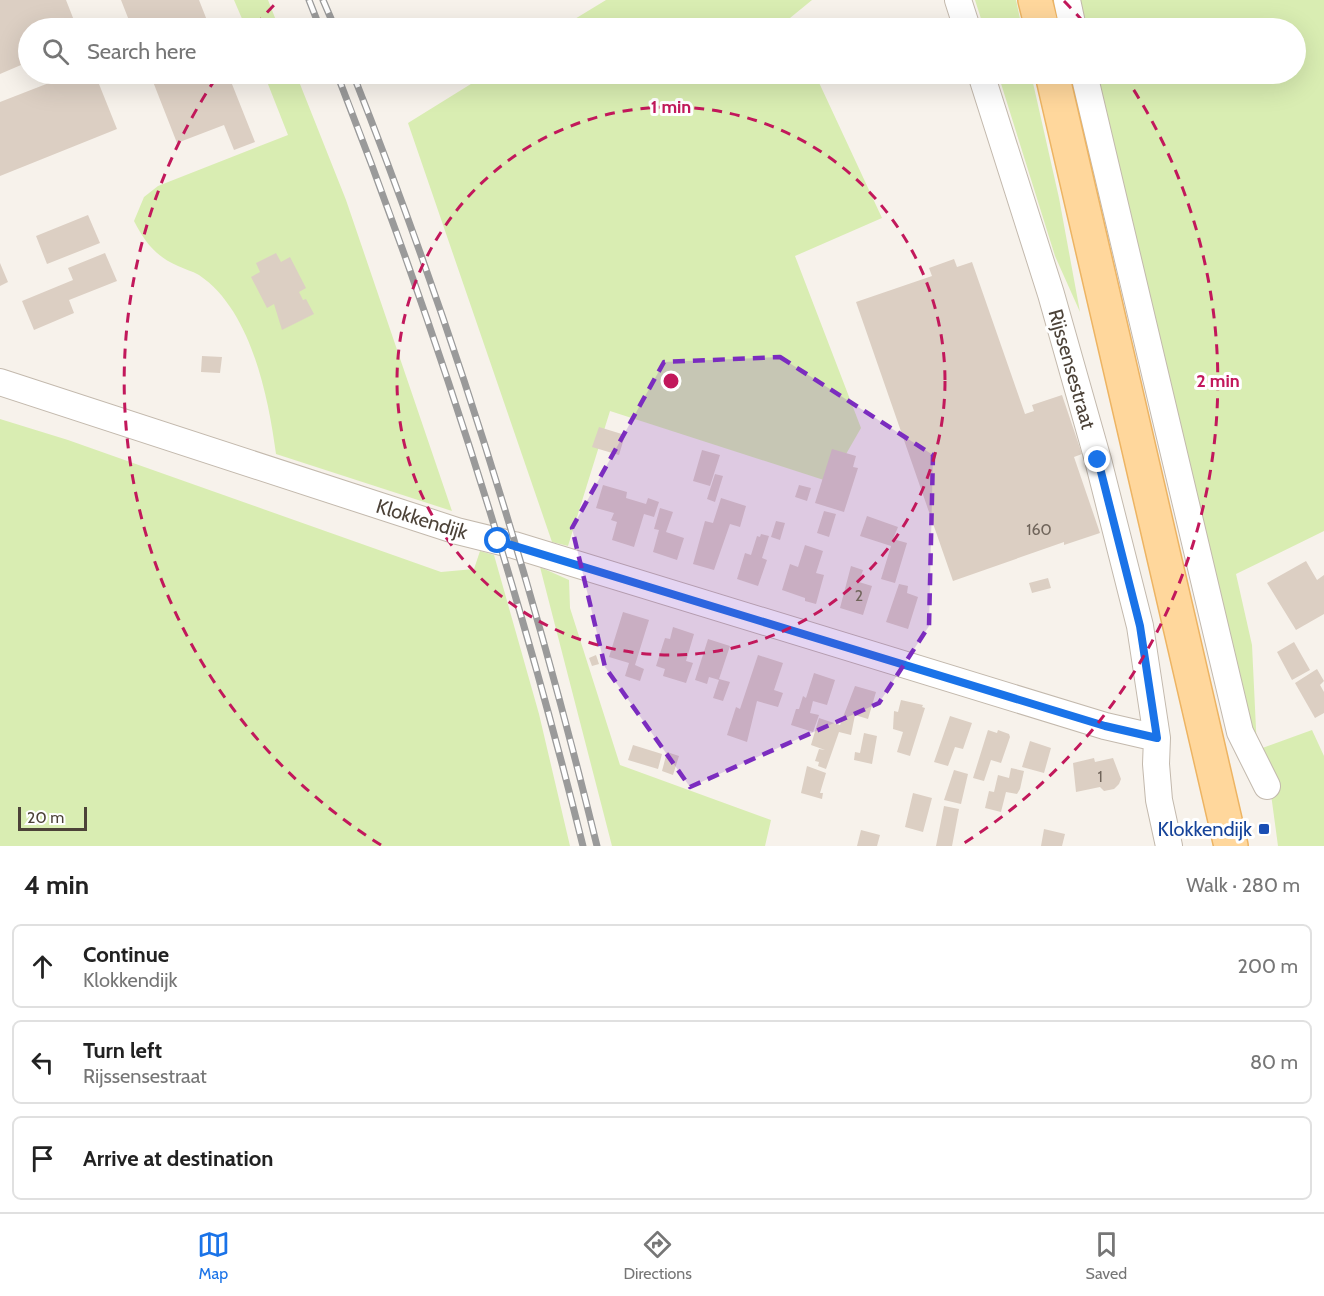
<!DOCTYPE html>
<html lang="en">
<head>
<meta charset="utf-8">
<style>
	:root { --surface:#fff; --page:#f2f2f2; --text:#222; --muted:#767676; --line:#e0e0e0; --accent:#1a73e8 }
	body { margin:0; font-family:Cabin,sans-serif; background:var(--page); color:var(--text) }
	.scale { position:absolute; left:18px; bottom:15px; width:69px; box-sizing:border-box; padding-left:6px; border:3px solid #4c4238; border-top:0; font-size:16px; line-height:21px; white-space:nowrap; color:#4c4238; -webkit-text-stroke:4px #fff; paint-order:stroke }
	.stop { position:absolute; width:18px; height:18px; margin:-14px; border:4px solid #1a73e8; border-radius:50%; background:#fff }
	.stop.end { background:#1a73e8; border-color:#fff; box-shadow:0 2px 6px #0008 }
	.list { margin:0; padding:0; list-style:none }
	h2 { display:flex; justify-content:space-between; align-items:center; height:78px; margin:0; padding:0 24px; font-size:26px }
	h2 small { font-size:20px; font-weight:400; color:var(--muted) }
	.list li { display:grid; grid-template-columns:39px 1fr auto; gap:18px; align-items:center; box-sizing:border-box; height:84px; margin:0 12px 12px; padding:0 12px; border:2px solid var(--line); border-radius:9px }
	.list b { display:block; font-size:22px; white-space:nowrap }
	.list p { margin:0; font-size:20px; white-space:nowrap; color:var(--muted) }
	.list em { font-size:20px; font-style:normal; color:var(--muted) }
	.icon { flex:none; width:33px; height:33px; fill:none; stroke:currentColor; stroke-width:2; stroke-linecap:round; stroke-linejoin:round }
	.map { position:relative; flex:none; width:1324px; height:846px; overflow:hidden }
	.search { position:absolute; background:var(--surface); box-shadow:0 6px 24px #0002; left:18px; right:18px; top:18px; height:66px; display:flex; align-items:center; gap:15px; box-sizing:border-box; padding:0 21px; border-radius:33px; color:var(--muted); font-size:22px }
	.sheet { height:366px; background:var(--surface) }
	nav { display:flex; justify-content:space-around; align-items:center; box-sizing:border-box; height:84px; border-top:2px solid var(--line); background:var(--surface); font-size:16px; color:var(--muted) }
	nav a { display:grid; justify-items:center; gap:3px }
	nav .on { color:var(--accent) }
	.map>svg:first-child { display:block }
</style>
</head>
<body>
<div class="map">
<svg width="1324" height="846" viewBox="0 0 1324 846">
	<rect width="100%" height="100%" fill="#f7f2eb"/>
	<path fill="#d9edb2" d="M234 0H268L279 28H246Z
		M606 0H812L790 18 795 28H560Z
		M975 0H1016L1022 28H984Z
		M1078 0H1324V531L1236 574 1252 645 1257 750 1312 730 1324 756V846H1278L1268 772 1257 750 1092 74H1296V28H1083Z
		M264 74H296L346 200 452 511 276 454C268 395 251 310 199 275 192 271 184 269 178 266 155 256 145 242 134 221L144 197 158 186 288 135Z
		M487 74H815L882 218 795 256 861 428 830 482 610 411 568 546 552 542 408 123Z
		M998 74H1031L1059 198 1080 312 1055 256Z
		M0 419 68 440 441 572 474 569 480 551 494 555 539 714 570 846H0Z
		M540 567 569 580 570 608 620 765 771 820 765 846H612Z"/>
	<path fill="#dccfc3" d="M0 0H66L77 28H28V62L0 74Z
		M121 0H199L210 28H132Z
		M72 74H95L117 129 0 176V102Z
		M150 74H228L255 142 234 150 224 125 177 143Z
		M88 215 100 243 47 264 36 236Z
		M105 253 117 281 69 300 74 313 34 330 22 301 73 280 68 268Z
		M276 253 281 262 290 257 306 288 299 292 303 300 306 299 314 314 282 330 274 304 267 308 251 277 260 272 256 263Z
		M954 259 957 267 972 262 1025 414 1034 411 1032 405 1062 395 1082 454 1074 457 1100 533 1064 545V542L953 581 856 302 932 276 929 268Z
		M0 263 8 282 0 286Z
		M202 356 222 357 220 373 201 372Z
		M599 427 625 435 619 455 592 447Z
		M832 449 856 456 853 467 858 468 844 512 815 503Z
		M702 450 720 455 710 486 693 481Z
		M715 474 723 476 715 502 707 499Z
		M603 485 627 492 626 498 646 504 648 498 659 502 654 517 644 514 634 547 612 540 617 522 611 520 614 513 596 508Z
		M799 485 811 488 807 501 795 497Z
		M721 498 746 506 740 527 730 524 714 570 693 564 705 521 713 523Z
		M660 508 673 512 666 532 684 538 677 560 653 552 659 530 654 529Z
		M824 511 836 514 829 537 817 533Z
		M867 516 898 527 893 539 907 543 895 583 881 579 891 546 860 536Z
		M776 521 785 523 780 540 771 537Z
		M761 534 769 536 762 558 767 560 758 586 737 579 745 553 751 555 757 536 760 537Z
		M805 545 823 551 816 573 824 575 816 604 805 601V598L782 590 790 564 798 567Z
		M1306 561 1317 580 1324 575V614L1296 630 1267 583Z
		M851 566 863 570 859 582 872 586 863 615 840 608Z
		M1048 578 1051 588 1032 593 1029 583Z
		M899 584 908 586 907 593 918 597 908 629 886 622Z
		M623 612 649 620 635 665 644 669 640 681 625 676 629 663 609 657Z
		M673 627 694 634 686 661 693 663 686 683 663 676 665 669 656 666 665 638 670 639Z
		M708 639 730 646 719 679 730 682 723 701 713 698 719 680 709 677 707 684 695 680Z
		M1294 642 1310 670 1292 680 1277 652Z
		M596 655 599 664 592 666 589 658Z
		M758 655 783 663 774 690 783 693 778 707 757 701 747 742 727 735 736 707 740 709Z
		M1317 669 1324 681 1320 685 1324 692V713L1315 718 1295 683Z
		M814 673 835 680 827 705 813 701 810 713 819 715 813 732 791 725 796 709H799L803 696 806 698Z
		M855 686 876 692 868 719 855 715 851 735 839 732 826 769 818 766 819 762 815 761 819 749 825 750 811 745 819 718 840 725Z
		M901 700 923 705 922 707 925 708 910 756 897 752 903 732 893 729 894 711 898 712Z
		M950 716 972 723 963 749 955 747 948 766 934 762Z
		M988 730 997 733 998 730 1009 734 1010 737 1001 763 991 760 984 781 973 778Z
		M864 733 877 736 872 764 854 760 855 752 860 753Z
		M1030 741 1051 748 1044 773 1022 767Z
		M633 745 662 754 658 769 628 760Z
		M667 752 679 756 673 775 662 771Z
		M1094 758 1095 762 1113 758 1121 779 1119 784 1114 789 1104 791 1100 787 1076 792 1073 763Z
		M807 766 826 773 820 793H823L822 799 801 793Z
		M1011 768 1024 771 1020 789 1017 794 1006 792 1001 812 985 808 989 791 994 792 998 775 1009 778Z
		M954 770 968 774 961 804 944 800Z
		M913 793 932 798 923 832 905 827Z
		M944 806 959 809 952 846H936Z
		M1044 829 1065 834 1062 846H1041Z
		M861 830 880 835 877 846H857Z"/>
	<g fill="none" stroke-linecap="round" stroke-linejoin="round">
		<defs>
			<path id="street" d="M958 0 967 28
				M1067 0 1073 28
				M981 74 1051 294 1098 460 1140 626 1157 738 1156 764 1159 800 1169 846
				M1084 74 1240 732 1267 786
				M0 382 457 531 514 545 1105 726 1157 738"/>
			<path id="primary" d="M1035 0 1042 28
				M1052 74 1231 846"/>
		</defs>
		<use href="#street" stroke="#c3b9ad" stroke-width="28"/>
		<use href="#primary" stroke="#edb463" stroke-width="36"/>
		<use href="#street" stroke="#fff" stroke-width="26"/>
		<use href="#primary" stroke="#ffd79c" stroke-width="33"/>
		<defs>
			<path id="rail" d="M309 0 320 28
				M323 0 335 28
				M337 74C435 325 518 584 583 846
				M353 74C452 324 533 584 597 846"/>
		</defs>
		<use href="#rail" stroke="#9a9a9a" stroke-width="7"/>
		<use href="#rail" stroke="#fff" stroke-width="4.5" stroke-dasharray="14" stroke-linecap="butt"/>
	</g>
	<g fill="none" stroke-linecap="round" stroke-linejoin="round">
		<path stroke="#1a73e8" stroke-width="8" d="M498 541 1105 726 1157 738 1140 626 1098 460"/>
	</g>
	<path fill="#7b2cbf" fill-opacity="0.2" stroke="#7b2cbf" stroke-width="4.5" stroke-dasharray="12 8" stroke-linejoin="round" d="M780 357 933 455 929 626 879 703 690 787 605 667 572 528 664 362Z"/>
	<g fill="none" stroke="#c2185b" stroke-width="3" stroke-dasharray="10 8">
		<circle cx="671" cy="381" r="274"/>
		<path d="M381 845A547 547 0 0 1 218 75M255 26A547 547 0 0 1 278 1M1064 1A547 547 0 0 1 1087 26M1124 75A547 547 0 0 1 961 845"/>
	</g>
	<rect fill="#1a4fb4" stroke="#fff" stroke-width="2" x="1258" y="823" width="12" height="12" rx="3"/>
	<g text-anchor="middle" stroke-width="6" stroke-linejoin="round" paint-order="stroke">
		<g font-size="16" fill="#70655b">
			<text x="1039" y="535">160</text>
			<text x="859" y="601">2</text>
			<text x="1100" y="782">1</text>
		</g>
		<g font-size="20" fill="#4c4238" stroke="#fff">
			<text transform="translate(1072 369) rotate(74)" y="7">Rijssensestraat</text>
			<text transform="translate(422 519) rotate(17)" y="7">Klokkendijk</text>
		</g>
		<g font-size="20" fill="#164399" stroke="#fff" text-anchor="end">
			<text x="1252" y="836">Klokkendijk</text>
		</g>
	</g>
	<circle cx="671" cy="381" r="9" fill="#c2185b" stroke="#fff" stroke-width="3"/>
	<g font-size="18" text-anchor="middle" font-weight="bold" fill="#c2185b" stroke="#fff" stroke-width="6" stroke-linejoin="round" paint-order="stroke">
		<text x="671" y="113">1 min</text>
		<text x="1218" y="387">2 min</text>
	</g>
</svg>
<div class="scale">20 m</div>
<div class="stop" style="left:498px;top:541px"></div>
<div class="stop end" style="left:1098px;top:460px"></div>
<div class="search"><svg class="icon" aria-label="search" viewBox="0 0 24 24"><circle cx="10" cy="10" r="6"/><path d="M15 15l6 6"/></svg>Search here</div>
</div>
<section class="sheet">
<h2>4 min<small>Walk · 280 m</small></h2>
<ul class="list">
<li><svg class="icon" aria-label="ahead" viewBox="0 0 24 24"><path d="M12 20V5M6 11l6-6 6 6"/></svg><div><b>Continue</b><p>Klokkendijk</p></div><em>200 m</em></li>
<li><svg class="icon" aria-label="left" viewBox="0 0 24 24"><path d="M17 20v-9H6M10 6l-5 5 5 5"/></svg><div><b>Turn left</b><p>Rijssensestraat</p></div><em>80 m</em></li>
<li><svg class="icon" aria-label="arrive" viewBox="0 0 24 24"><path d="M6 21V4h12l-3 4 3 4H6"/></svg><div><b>Arrive at destination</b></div></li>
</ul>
</section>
<nav>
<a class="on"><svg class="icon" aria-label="map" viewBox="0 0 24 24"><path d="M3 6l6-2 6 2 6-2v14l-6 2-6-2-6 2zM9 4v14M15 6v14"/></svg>Map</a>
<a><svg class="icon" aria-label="directions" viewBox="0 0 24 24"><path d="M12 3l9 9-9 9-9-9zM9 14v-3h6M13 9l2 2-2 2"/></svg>Directions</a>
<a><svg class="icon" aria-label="saved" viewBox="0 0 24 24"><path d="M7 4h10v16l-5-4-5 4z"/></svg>Saved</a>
</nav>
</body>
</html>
